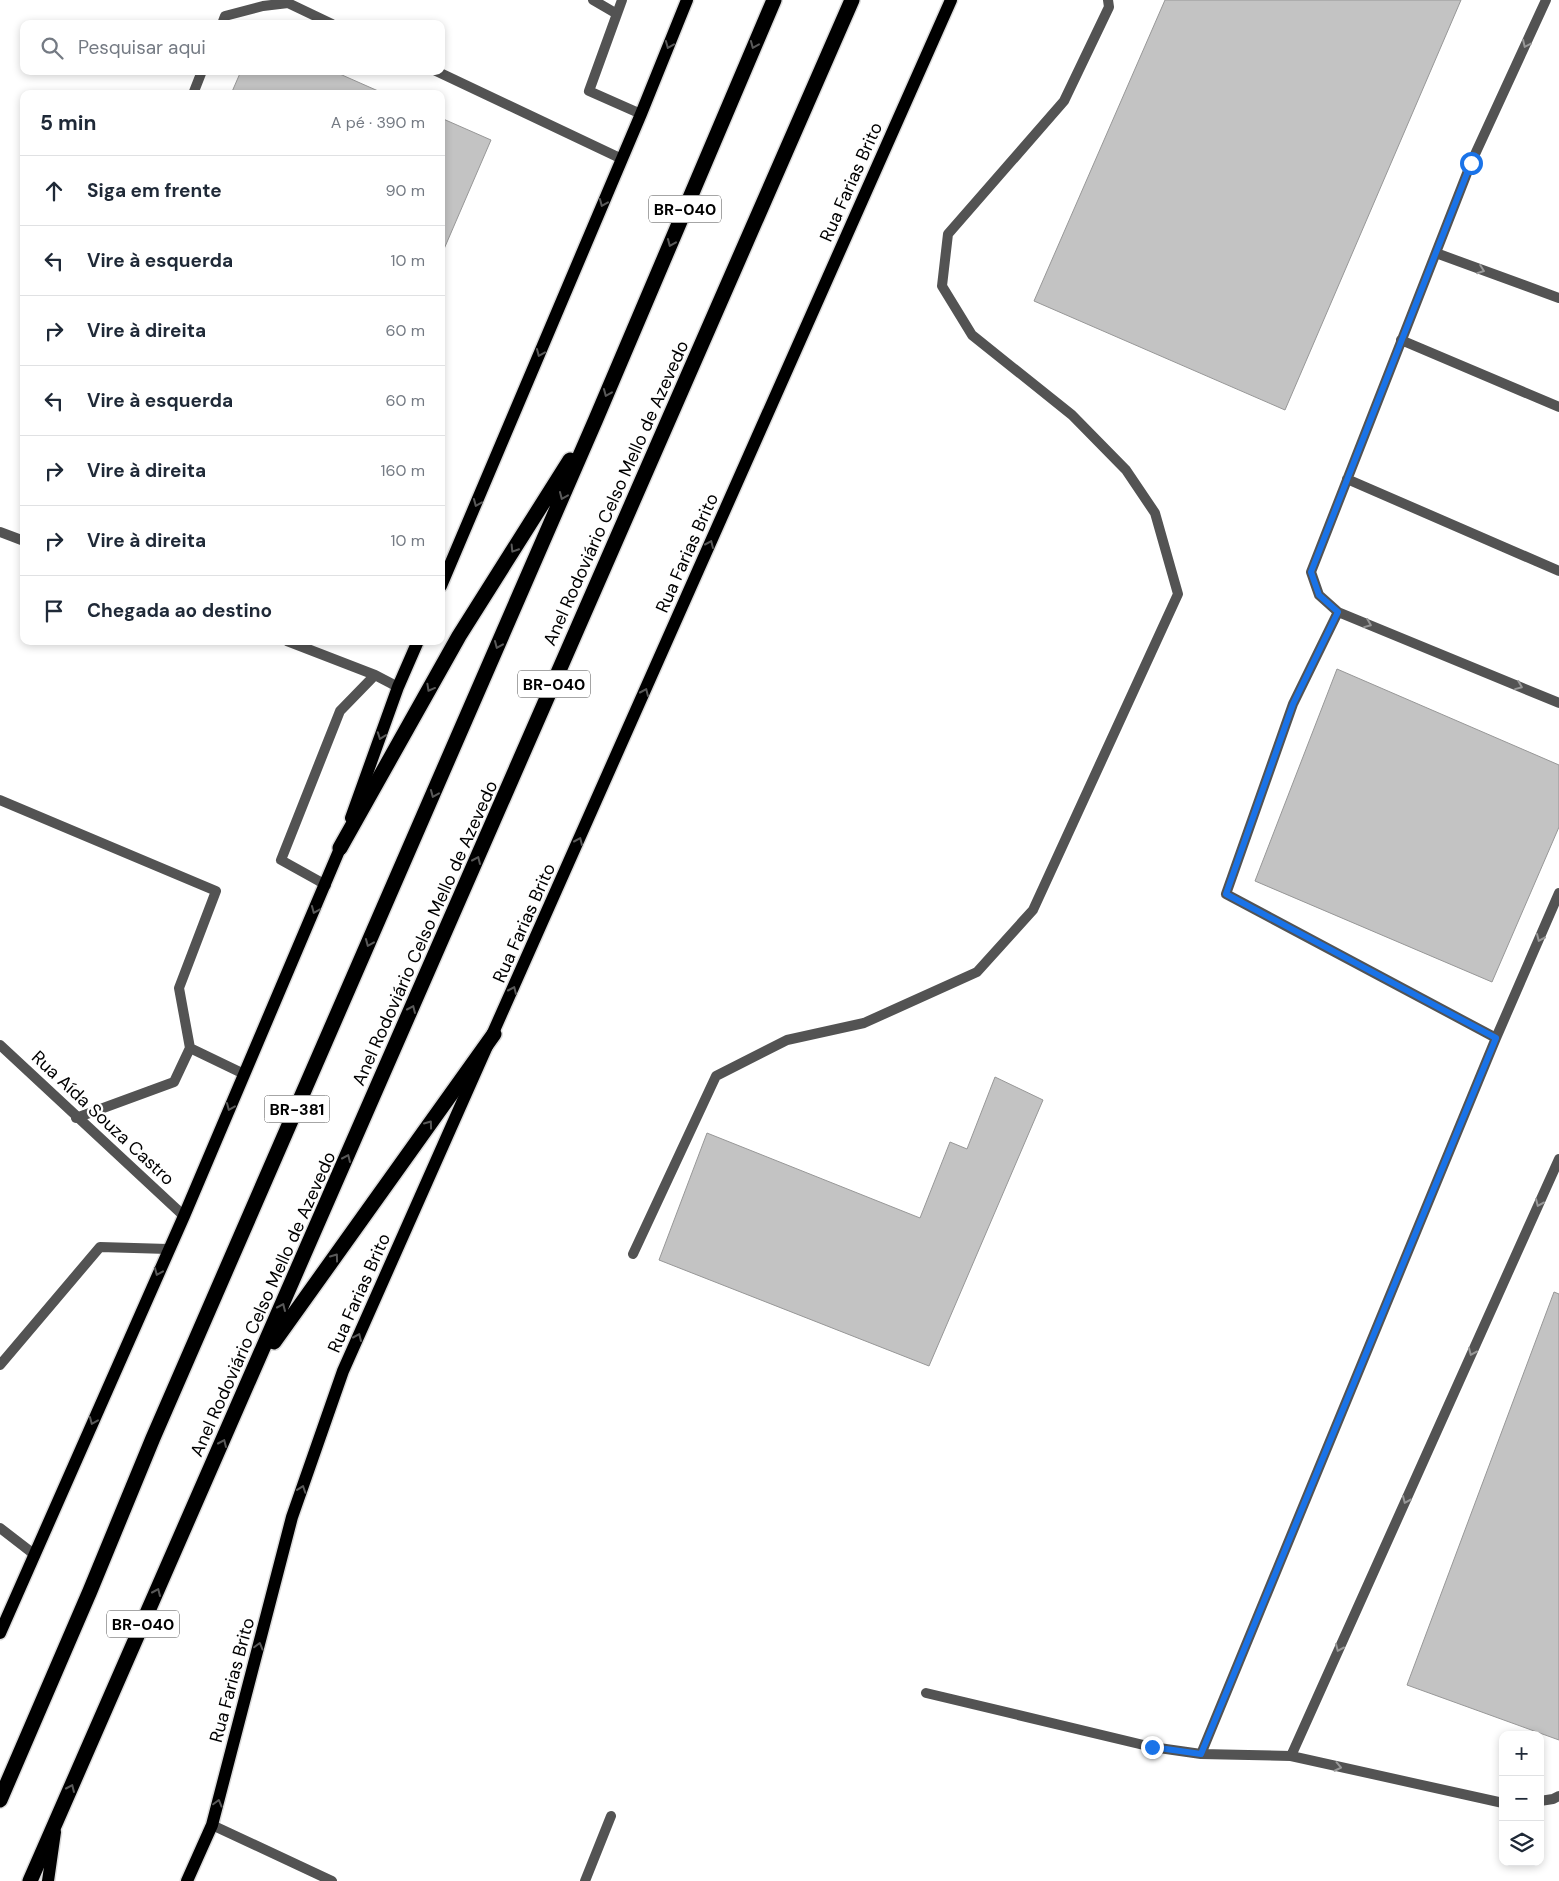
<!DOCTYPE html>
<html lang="pt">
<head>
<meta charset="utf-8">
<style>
	:root { --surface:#fff; --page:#f2f2f3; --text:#1f2937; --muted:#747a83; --line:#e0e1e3 }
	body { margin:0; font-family:"DM Sans",sans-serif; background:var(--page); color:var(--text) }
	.controls { position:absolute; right:15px; bottom:15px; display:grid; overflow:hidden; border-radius:10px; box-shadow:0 2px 8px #0003 }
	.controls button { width:45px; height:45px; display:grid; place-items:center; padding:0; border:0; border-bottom:1px solid var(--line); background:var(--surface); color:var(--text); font:25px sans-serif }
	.stop { position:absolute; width:15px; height:15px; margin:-11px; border:4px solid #1a73e8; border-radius:50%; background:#fff }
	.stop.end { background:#1a73e8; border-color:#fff; box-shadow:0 1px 5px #0008 }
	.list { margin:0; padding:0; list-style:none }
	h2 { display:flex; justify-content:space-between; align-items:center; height:65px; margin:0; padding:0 20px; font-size:21px }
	h2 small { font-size:16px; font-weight:400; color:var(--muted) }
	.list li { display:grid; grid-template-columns:32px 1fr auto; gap:15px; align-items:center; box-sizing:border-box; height:70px; padding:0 20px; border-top:1px solid var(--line) }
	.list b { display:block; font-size:19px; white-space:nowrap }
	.list em { font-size:16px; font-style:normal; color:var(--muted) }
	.icon { flex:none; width:28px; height:28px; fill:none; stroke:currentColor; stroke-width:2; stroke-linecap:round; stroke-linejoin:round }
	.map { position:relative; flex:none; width:1559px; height:1881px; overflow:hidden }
	.search { position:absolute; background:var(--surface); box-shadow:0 2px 8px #0003; left:20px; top:20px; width:425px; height:55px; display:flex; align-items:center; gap:12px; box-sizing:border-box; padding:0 18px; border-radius:10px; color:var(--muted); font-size:19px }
	.panel { position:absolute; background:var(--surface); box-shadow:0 2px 8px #0003; left:20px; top:90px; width:425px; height:555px; border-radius:10px }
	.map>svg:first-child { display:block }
</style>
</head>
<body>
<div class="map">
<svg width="1559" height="1881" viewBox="0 0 1559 1881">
	<rect width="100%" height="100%" fill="#fff"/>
	<path fill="#c3c3c3" stroke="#979797" d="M1165 0H1461L1285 410 1034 301Z
		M241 71H333L385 94H231Z
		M441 118 491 140 441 256Z
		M1337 669 1559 765V827L1492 982 1255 881Z
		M995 1077 1043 1100 929 1366 659 1260 707 1133 920 1218 950 1142 967 1149Z
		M1554 1292 1559 1294V1740L1407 1685Z"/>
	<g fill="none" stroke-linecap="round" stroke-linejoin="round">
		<defs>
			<path id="primary" d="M441 586 641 114 687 0
				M351 818 398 687 418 641
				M0 1633 184 1216 344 839
				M48 1881 55 1832
				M187 1881 212 1825 292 1517 343 1371 951 0"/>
			<path id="motorway" d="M340 848 459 636 570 460
				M274 1342 494 1034
				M0 1800 90 1591 153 1438 596 419 774 0
				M30 1881 852 0"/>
		</defs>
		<use href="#primary" stroke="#dbdbdb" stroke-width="15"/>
		<use href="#motorway" stroke="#dbdbdb" stroke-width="18"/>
		<path stroke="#535353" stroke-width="10" d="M593 0 617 14
			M622 0 589 91 641 114
			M1546 0 1471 163 1311 572 1319 595 1338 612 1559 703
			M222 24 225 16 263 6 288 3 332 24
			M436 71 622 159
			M193 94 202 71
			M1436 253 1559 298
			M1401 340 1559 407
			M1347 479 1559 571
			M0 532 24 541
			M1338 612 1293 704 1226 894 1496 1038
			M287 641 375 675 398 687
			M0 800 216 891 179 988 190 1048 244 1074
			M326 885 281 860 340 711 375 675
			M76 1118 174 1082 190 1048
			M633 1254 716 1076 787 1040 864 1023 977 972 1033 910 1178 594 1155 513 1126 470 1072 415 972 335 942 286 948 234 1064 101 1109 7 1108 0
			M0 1365 100 1247 168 1249
			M926 1693 1152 1747 1201 1754 1291 1756 1503 1803
			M1201 1754 1496 1038 1559 893
			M1291 1756 1559 1159
			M1540 1801 1553 1799 1559 1796"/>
		<path stroke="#535353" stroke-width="10" d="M0 1045 184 1216
			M0 1528 35 1555
			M212 1825 332 1881
			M585 1881 611 1816"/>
		<use href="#primary" stroke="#000" stroke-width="12"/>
		<use href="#motorway" stroke="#000" stroke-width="15"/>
	</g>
	<defs><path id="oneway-chevron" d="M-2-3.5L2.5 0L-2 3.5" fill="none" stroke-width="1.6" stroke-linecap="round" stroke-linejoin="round" transform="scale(1.25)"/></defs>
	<g stroke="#989898">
		<use href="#oneway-chevron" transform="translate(1526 44) rotate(115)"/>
		<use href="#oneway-chevron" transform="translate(1481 270) rotate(20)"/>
		<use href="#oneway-chevron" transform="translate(1368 624) rotate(22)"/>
		<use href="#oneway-chevron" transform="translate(1519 686) rotate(22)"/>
		<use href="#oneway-chevron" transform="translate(1540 938) rotate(114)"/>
		<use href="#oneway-chevron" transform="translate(1539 1203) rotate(114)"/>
		<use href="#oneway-chevron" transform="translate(1472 1352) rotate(114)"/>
		<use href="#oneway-chevron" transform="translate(1406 1500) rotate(114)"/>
		<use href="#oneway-chevron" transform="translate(1339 1648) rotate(114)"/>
		<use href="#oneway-chevron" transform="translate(1338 1767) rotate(12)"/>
	</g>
	<g stroke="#595959">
		<use href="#oneway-chevron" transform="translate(669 45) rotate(112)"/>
		<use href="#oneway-chevron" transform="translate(754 45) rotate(113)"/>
		<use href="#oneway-chevron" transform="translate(603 203) rotate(113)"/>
		<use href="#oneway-chevron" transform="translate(671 243) rotate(113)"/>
		<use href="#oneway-chevron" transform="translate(540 353) rotate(113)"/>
		<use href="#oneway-chevron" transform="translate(607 393) rotate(113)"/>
		<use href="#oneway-chevron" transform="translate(563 496) rotate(113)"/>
		<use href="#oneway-chevron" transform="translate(477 503) rotate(113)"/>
		<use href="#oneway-chevron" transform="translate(710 544) rotate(-66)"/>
		<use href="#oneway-chevron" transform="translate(514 549) rotate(122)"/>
		<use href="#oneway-chevron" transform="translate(498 645) rotate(113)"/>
		<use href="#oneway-chevron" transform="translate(430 688) rotate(119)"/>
		<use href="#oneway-chevron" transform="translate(645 692) rotate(-66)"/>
		<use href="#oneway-chevron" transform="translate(381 736) rotate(110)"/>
		<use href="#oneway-chevron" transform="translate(434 794) rotate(113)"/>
		<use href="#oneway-chevron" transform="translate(579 841) rotate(-66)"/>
		<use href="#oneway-chevron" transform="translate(477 860) rotate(-66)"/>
		<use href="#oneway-chevron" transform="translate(315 910) rotate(113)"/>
		<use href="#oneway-chevron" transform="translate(369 943) rotate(113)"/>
		<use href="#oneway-chevron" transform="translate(513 990) rotate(-66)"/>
		<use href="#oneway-chevron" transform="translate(412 1009) rotate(-66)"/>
		<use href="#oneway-chevron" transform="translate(230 1107) rotate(113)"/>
		<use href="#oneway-chevron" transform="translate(429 1124) rotate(-54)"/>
		<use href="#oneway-chevron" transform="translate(347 1158) rotate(-66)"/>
		<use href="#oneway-chevron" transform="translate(335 1257) rotate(-54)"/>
		<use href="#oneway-chevron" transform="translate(158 1272) rotate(113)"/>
		<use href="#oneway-chevron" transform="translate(282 1307) rotate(-66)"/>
		<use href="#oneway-chevron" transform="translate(358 1337) rotate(-66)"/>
		<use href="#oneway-chevron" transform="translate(93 1421) rotate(113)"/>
		<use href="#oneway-chevron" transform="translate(223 1443) rotate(-66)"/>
		<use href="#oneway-chevron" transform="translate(302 1489) rotate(-71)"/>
		<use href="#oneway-chevron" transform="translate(157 1592) rotate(-66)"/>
		<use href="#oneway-chevron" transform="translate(259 1646) rotate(-75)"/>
		<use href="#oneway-chevron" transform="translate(71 1788) rotate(-66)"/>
		<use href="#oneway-chevron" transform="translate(218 1803) rotate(-75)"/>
	</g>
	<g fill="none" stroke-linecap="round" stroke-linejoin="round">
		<path stroke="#1a73e8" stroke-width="6" d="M1152 1747 1201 1754 1496 1038 1226 894 1293 704 1338 612 1319 595 1311 572 1471 163"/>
	</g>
	<g text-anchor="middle" stroke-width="4.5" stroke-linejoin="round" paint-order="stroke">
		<g fill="#fff" stroke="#4c4c4c" stroke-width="1">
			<rect x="649" y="195.5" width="72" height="27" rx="4"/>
			<rect x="518" y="670.5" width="72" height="27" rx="4"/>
			<rect x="264.5" y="1095.5" width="65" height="27" rx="4"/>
			<rect x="107" y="1610.5" width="72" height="27" rx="4"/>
		</g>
		<g font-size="16" font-weight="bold" fill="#000">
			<text x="685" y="215">BR-040</text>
			<text x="554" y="690">BR-040</text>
			<text x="297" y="1115">BR-381</text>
			<text x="143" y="1630">BR-040</text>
		</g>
		<g font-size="18" fill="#000" stroke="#fff">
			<text transform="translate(851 182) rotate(-66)" y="6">Rua Farias Brito</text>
			<text transform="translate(616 493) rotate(-66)" y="6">Anel Rodoviário Celso Mello de Azevedo</text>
			<text transform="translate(687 553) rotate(-66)" y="6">Rua Farias Brito</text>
			<text transform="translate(524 923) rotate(-66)" y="6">Rua Farias Brito</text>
			<text transform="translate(425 933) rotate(-66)" y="6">Anel Rodoviário Celso Mello de Azevedo</text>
			<text transform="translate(103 1118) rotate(43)" y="6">Rua Aída Souza Castro</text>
			<text transform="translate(359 1293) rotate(-66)" y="6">Rua Farias Brito</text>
			<text transform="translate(263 1304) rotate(-66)" y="6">Anel Rodoviário Celso Mello de Azevedo</text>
			<text transform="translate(232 1680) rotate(-75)" y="6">Rua Farias Brito</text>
		</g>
	</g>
</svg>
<div class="controls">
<button>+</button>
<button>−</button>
<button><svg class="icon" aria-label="layers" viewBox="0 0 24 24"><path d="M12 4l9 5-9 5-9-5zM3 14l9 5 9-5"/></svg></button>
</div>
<div class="stop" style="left:1471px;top:163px"></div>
<div class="stop end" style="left:1152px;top:1747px"></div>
<div class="search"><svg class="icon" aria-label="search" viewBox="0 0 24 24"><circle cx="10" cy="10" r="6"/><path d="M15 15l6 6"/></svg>Pesquisar aqui</div>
<section class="panel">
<h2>5 min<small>A pé · 390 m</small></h2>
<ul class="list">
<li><svg class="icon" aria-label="ahead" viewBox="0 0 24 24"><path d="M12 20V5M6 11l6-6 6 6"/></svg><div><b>Siga em frente</b></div><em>90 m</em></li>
<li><svg class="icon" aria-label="left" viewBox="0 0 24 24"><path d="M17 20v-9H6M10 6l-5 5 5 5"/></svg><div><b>Vire à esquerda</b></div><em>10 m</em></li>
<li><svg class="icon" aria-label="right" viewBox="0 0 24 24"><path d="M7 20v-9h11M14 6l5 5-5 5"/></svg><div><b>Vire à direita</b></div><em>60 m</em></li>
<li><svg class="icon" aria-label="left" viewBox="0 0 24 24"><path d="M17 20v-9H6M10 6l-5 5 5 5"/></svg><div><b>Vire à esquerda</b></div><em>60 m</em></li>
<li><svg class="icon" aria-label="right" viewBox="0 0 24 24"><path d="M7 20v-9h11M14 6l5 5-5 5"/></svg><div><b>Vire à direita</b></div><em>160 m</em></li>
<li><svg class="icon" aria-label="right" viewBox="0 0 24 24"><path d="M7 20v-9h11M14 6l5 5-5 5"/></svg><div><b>Vire à direita</b></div><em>10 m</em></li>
<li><svg class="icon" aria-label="arrive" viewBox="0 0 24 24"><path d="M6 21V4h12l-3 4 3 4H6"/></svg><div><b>Chegada ao destino</b></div></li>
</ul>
</section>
</div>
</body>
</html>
